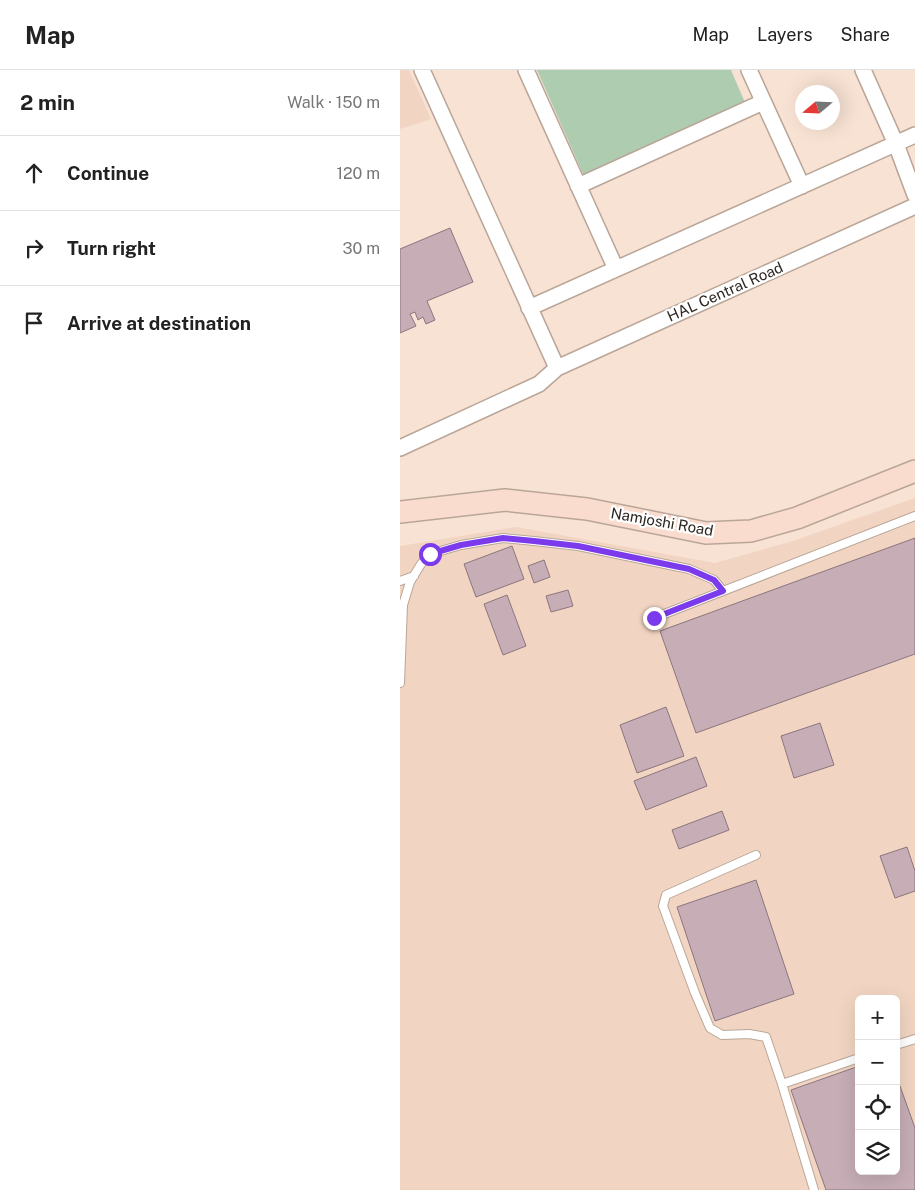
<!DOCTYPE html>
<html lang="en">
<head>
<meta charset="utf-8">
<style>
	:root { --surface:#fff; --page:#f6f6f6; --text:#222; --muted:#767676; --line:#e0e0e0 }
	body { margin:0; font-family:"Public Sans",sans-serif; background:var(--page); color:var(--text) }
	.controls { position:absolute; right:15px; bottom:15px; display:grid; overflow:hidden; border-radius:8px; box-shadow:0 5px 20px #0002 }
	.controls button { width:45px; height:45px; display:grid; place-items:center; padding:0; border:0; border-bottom:1px solid var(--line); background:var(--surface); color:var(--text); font:25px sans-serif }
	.compass { position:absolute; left:395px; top:15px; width:45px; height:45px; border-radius:50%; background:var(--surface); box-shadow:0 5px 20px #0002; rotate:251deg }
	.stop { position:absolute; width:15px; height:15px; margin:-11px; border:4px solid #7c3aed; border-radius:50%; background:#fff }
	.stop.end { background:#7c3aed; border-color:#fff; box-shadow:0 1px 5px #0008 }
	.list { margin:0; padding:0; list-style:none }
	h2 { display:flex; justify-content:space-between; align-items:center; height:65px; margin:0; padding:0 20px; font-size:21px }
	h2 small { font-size:16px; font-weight:400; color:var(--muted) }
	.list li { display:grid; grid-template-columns:32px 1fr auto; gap:15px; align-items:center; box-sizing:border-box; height:75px; padding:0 20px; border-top:1px solid var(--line) }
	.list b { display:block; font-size:19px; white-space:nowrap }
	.list em { font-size:16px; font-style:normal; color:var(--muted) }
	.icon { flex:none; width:28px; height:28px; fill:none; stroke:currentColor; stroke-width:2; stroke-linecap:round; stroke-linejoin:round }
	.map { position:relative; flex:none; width:515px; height:1120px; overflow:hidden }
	header { display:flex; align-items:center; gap:30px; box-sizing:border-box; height:70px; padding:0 25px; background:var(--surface); border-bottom:1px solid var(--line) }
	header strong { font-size:24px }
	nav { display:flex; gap:28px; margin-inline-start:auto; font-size:18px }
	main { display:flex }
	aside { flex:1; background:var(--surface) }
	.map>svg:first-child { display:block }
</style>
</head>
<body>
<header>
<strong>Map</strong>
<nav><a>Map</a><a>Layers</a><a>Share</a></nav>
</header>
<main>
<aside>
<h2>2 min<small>Walk · 150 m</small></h2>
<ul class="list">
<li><svg class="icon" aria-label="ahead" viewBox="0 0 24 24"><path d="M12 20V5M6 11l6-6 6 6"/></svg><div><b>Continue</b></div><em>120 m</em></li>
<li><svg class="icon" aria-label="right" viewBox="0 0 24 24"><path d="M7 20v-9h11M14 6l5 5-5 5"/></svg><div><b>Turn right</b></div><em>30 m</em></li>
<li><svg class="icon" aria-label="arrive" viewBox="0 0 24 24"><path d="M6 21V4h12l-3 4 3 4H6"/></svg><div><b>Arrive at destination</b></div></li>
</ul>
</aside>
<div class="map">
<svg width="515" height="1120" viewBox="0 0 515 1120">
	<rect width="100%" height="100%" fill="#f7e2d3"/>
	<path fill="#f1d5c2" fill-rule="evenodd" d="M0 0H9L31 49 0 59Z
		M515 428V1120H0V476L116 457 315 493 393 471ZM459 929H496V1101H459Z"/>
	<path fill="#aecdb0" d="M137 0H331L346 35 184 106Z"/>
	<path fill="#c6adb6" stroke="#8c757d" d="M50 158 73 212 27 231 35 250 26 254 23 247 18 250 15 242 10 244 16 256 0 263V179Z
		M515 468V584L296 663 260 561Z
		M112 476 124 509 76 527 64 494Z
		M144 490 150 507 134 513 128 496Z
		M168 520 173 536 151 542 146 526Z
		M107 525 126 576 103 585 84 534Z
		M266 637 284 686 237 703 220 655Z
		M420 653 434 695 394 708 381 666Z
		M296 687 307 716 246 740 234 711Z
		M322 741 329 760 279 779 272 760Z
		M507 777 515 801V821L495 828 480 786Z
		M356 810 394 924 315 951 277 837Z
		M459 996V1101H496V1005L515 1058V1120H426L391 1020Z"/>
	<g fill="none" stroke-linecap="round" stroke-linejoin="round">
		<defs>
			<path id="lane" d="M0 511 14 506
				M254 548 515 446
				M0 613 3 535 10 512 21 494 30 484 61 475 103 468 134 471 178 476 289 499 314 510 323 521
				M356 785 266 825 263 836 295 923 310 958 322 965 349 964 366 967 382 1014 414 1120
				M496 975 515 969
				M382 1014 459 988"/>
			<path id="street" d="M22 0 157 298
				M126 0 216 199
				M349 0 402 116
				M463 0 496 74 515 125
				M178 116 363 32
				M129 238 515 65
				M0 378 139 314 157 298 515 136"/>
			<path id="secondary" d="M0 442 105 430 187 439 306 463 351 461 397 448 515 401"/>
		</defs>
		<use href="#lane" stroke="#baa698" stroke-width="10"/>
		<use href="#street" stroke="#baa698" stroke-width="18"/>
		<use href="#secondary" stroke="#baa698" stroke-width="24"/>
		<use href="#lane" stroke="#fff" stroke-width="8"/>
		<use href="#street" stroke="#fff" stroke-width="15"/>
		<use href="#secondary" stroke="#fadccf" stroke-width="21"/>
	</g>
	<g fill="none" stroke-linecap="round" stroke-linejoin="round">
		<path stroke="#7c3aed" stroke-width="6" d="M30 484 61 475 103 468 134 471 178 476 289 499 314 510 323 521 254 548"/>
	</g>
	<g text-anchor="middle" stroke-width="4.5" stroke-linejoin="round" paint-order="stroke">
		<g font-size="15" fill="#2e2621" stroke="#fff">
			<text transform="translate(325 222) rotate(-24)" y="5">HAL Central Road</text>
			<text transform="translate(262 452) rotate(10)" y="5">Namjoshi Road</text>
		</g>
	</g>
</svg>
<div class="controls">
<button>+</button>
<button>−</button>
<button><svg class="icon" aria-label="locate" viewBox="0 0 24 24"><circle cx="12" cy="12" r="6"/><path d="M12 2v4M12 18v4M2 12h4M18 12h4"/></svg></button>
<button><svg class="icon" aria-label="layers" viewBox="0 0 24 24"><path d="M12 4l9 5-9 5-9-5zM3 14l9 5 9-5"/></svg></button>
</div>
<svg class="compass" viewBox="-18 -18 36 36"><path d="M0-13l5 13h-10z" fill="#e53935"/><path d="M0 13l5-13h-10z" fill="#767676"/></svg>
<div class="stop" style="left:30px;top:484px"></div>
<div class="stop end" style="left:254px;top:548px"></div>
</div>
</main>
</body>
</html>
